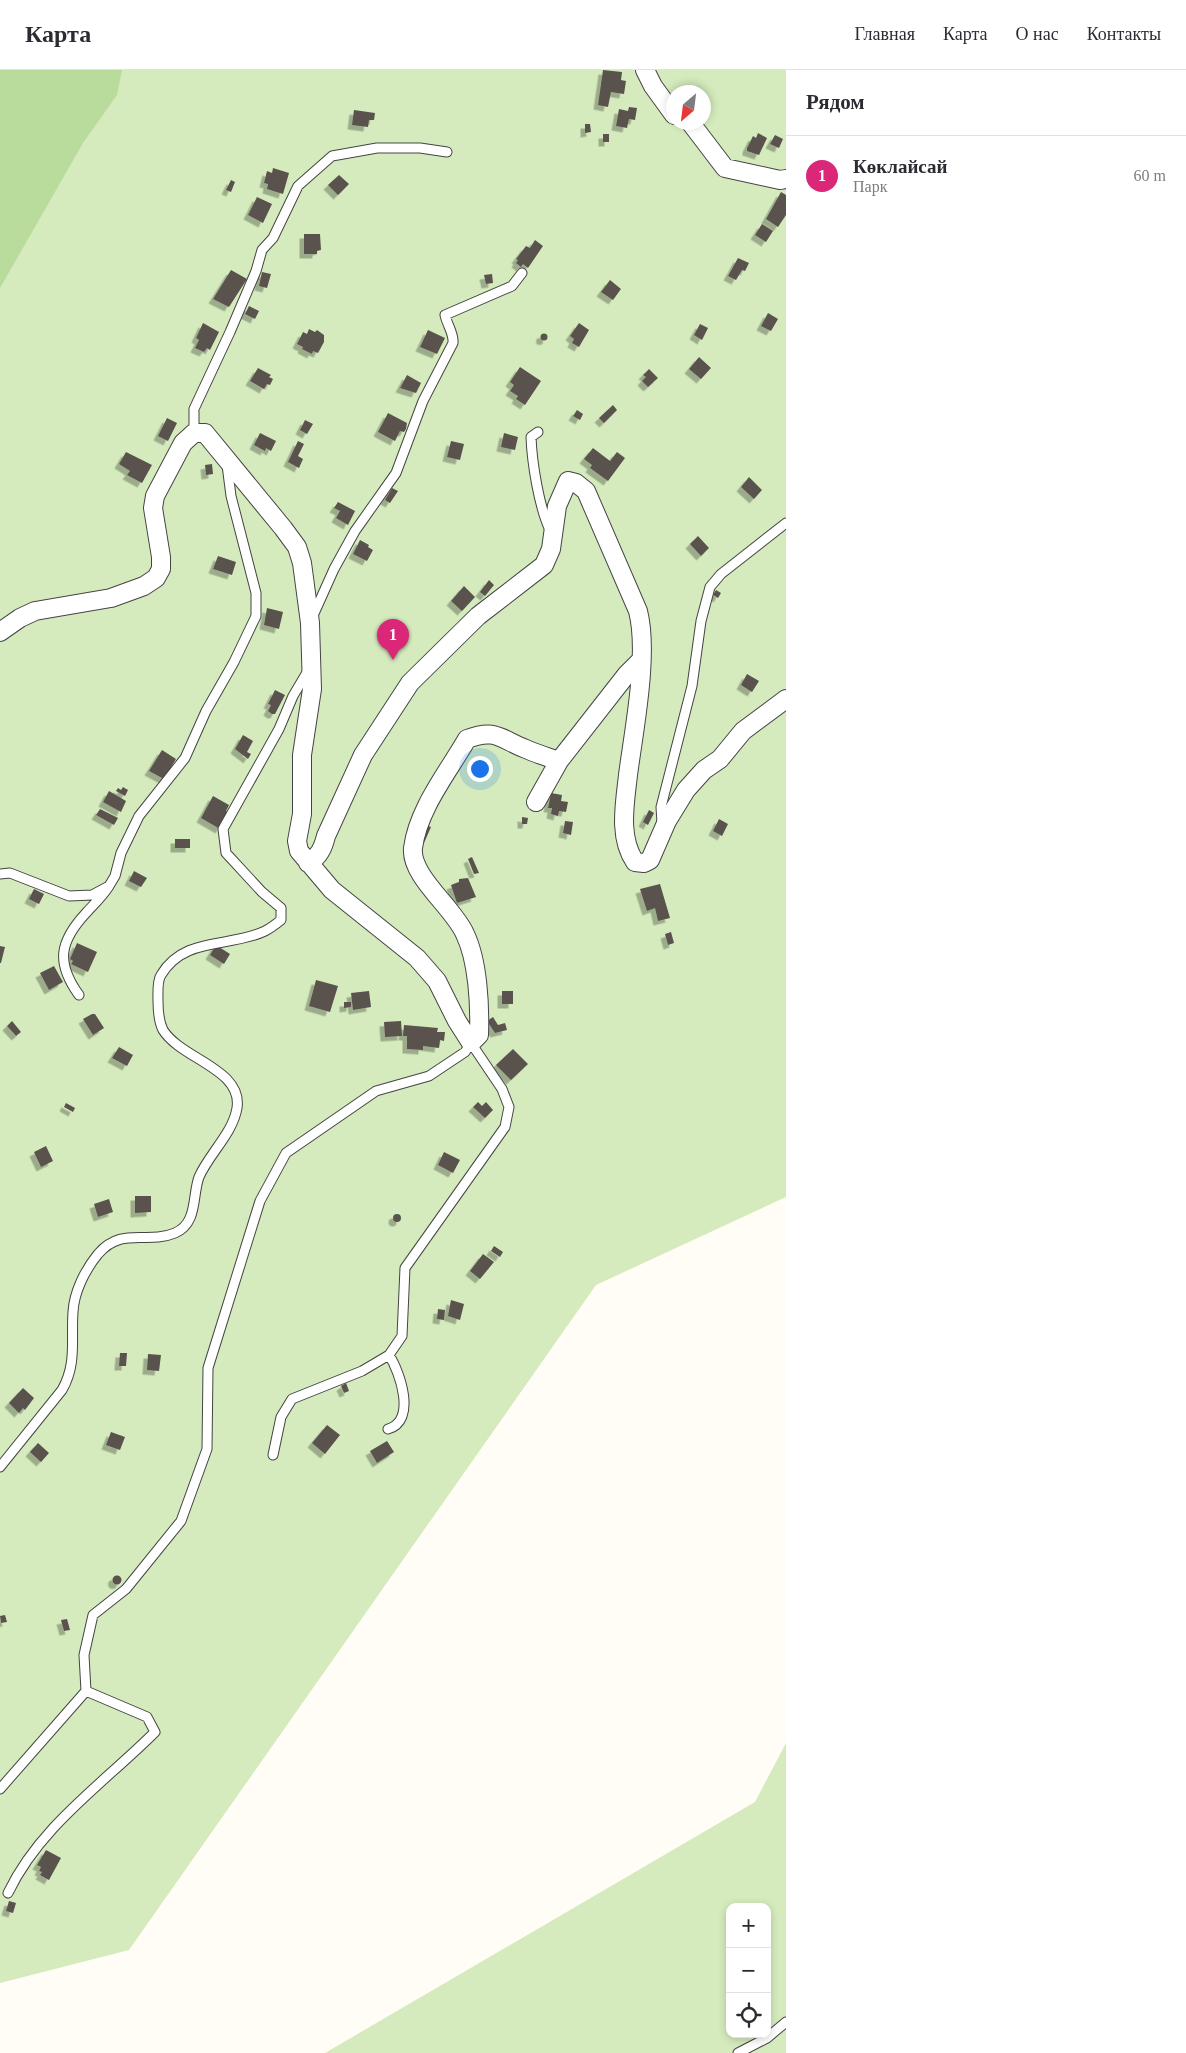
<!DOCTYPE html>
<html lang="ru">
<head>
<meta charset="utf-8">
<style>
	:root { --surface:#fff; --page:#f7f7f7; --text:#2b2b33; --muted:#7c7c81; --line:#e1e1e2; --accent:#db2777 }
	body { margin:0; font-family:Georgia,serif; background:var(--page); color:var(--text) }
	.controls { position:absolute; right:15px; bottom:15px; display:grid; overflow:hidden; border-radius:10px; box-shadow:0 2px 8px #0003 }
	.controls button { width:45px; height:45px; display:grid; place-items:center; padding:0; border:0; border-bottom:1px solid var(--line); background:var(--surface); color:var(--text); font:25px sans-serif }
	.compass { position:absolute; left:666px; top:15px; width:45px; height:45px; border-radius:50%; background:var(--surface); box-shadow:0 2px 8px #0003; rotate:208deg }
	.you { position:absolute; left:479px; top:698px; width:18px; height:18px; margin:-12px; border:4px solid #fff; border-radius:50%; background:#1a73e8; box-shadow:0 0 0 8px #1a73e833 }
	.badge { display:grid; place-items:center; width:32px; height:32px; border-radius:50%; background:var(--accent); color:#fff; font-size:16px; font-weight:700 }
	.pin { position:absolute; translate:-50% -41px; filter:drop-shadow(0 1px 2px #0008) }
	.pin::after { content:''; position:absolute; top:26px; width:18px; height:15px; background:inherit; clip-path:polygon(0 0,100% 0,50% 100%) }
	.list { margin:0; padding:0; list-style:none }
	h2 { display:flex; justify-content:space-between; align-items:center; height:65px; margin:0; padding:0 20px; font-size:21px }
	h2 small { font-size:16px; font-weight:400; color:var(--muted) }
	.list li { display:grid; grid-template-columns:32px 1fr auto; gap:15px; align-items:center; box-sizing:border-box; height:80px; padding:0 20px; border-top:1px solid var(--line) }
	.list b { display:block; font-size:19px; white-space:nowrap }
	.list p { margin:0; font-size:16px; white-space:nowrap; color:var(--muted) }
	.list em { font-size:16px; font-style:normal; color:var(--muted) }
	.icon { flex:none; width:28px; height:28px; fill:none; stroke:currentColor; stroke-width:2; stroke-linecap:round; stroke-linejoin:round }
	.map { position:relative; flex:none; width:786px; height:1983px; overflow:hidden }
	header { display:flex; align-items:center; gap:30px; box-sizing:border-box; height:70px; padding:0 25px; background:var(--surface); border-bottom:1px solid var(--line) }
	header strong { font-size:24px }
	nav { display:flex; gap:28px; margin-inline-start:auto; font-size:18px }
	main { display:flex }
	aside { flex:1; background:var(--surface) }
	.map>svg:first-child { display:block }
</style>
</head>
<body>
<header>
<strong>Карта</strong>
<nav><a>Главная</a><a>Карта</a><a>О нас</a><a>Контакты</a></nav>
</header>
<main>
<div class="map">
<svg width="786" height="1983" viewBox="0 0 786 1983">
	<defs>
		<filter id="shadow"><feDropShadow dx="-4.5" dy="4.5" stdDeviation="0" flood-color="#0004"/></filter>
	</defs>
	<rect width="100%" height="100%" fill="#fffdf5"/>
	<path fill="#d5ebbd" fill-rule="evenodd" d="M0 0H786V1127L596 1215 129 1880 0 1913ZM674 22H704V52H674Z
		M786 1673V1983H325L755 1732ZM730 1837H767V1964H730Z"/>
	<path fill="#b9dc9c" d="M0 0H122L117 25 83 73 0 218Z"/>
	<path fill="#5a524d" filter="url(#shadow)" d="M603 0 622 2 621 10 626 11 624 24 611 22 608 37 598 35Z
		M629 37 637 38 635 50 629 49 627 58 616 56 619 39 628 41Z
		M354 40 375 43 374 50H369L368 57 352 55Z
		M585 54H590L591 62 585 63Z
		M758 63 767 68 759 85 747 81V78L753 66 756 68Z
		M603 64H609V72H603Z
		M775 65 783 69 779 78 770 74Z
		M273 98 289 103 283 124 267 119 268 114 264 113 267 101 272 103Z
		M339 105 349 114 338 125 328 115Z
		M231 110 235 112 231 122 226 120Z
		M781 122 786 125V145L778 157 766 149Z
		M257 127 272 134 263 153 248 145Z
		M762 154 773 161 766 172 755 165Z
		M304 164H320L321 180 317 181V184H304Z
		M535 170 543 176 528 198 523 194 521 197 516 193 518 190 516 189 526 176 530 178Z
		M738 188 749 193 745 201 742 200 736 210 728 206Z
		M231 200 247 209 229 237 213 229Z
		M262 202 271 204 267 218 259 216Z
		M492 204 493 213 486 214 484 205Z
		M610 210 621 219 613 230 601 222Z
		M249 236 259 241 255 249 245 244Z
		M768 243 778 249 771 261 761 256Z
		M203 253 219 262 210 280 207 278 204 282 195 278 199 270 196 268Z
		M579 253 589 260 579 277 572 273 574 269 570 266Z
		M700 254 708 258 702 270 694 265Z
		M309 259 315 262 317 260 324 265V272L318 283 313 281 312 284 302 279 303 277 297 274 303 262 307 264Z
		M428 260 445 268 437 284 420 277Z
		M540.5 267a3.5 3.5 0 1 1 7 0a3.5 3.5 0 1 1-7 0Z
		M699 287 711 298 701 309 689 299Z
		M520 297 541 311 525 335 516 329 518 326 510 321 514 315 510 312Z
		M258 298 271 305 269 307 273 309 270 315 267 314 264 319 250 311Z
		M649 299 658 308 648 317 642 311 646 307 643 305Z
		M407 305 421 313 416 323 400 318Z
		M613 335 617 340 604 353 599 348Z
		M577 340 583 344 580 350 573 346Z
		M388 343 407 353 406 359 404 362 400 361 395 371 378 362Z
		M167 348 177 353 168 371 158 366Z
		M305 350 313 354 307 364 300 360Z
		M260 363 276 371 271 381 266 378 265 381 254 375Z
		M504 363 518 367 515 380 501 377Z
		M298 371 304 374 298 386 303 389 299 398 288 392Z
		M451 371 464 374 460 390 447 387Z
		M593 378 610 391 617 382 625 388 608 411 590 398 592 395 584 389Z
		M126 382 152 395 142 413 127 405 130 401 119 394Z
		M212 394 213 404 206 405 205 395Z
		M749 407 762 420 754 429 741 417Z
		M392 418 398 421 390 433 385 430Z
		M338 432 355 441 348 455 336 448 340 441 334 438Z
		M698 466 709 478 701 486 690 474Z
		M360 470 369 475 368 477 373 480 367 491 353 484Z
		M218 486 236 492 232 505 213 499Z
		M489 510 494 515 485 526 480 522Z
		M464 516 475 527 462 541 451 531Z
		M716 520 721 523 718 528 713 525Z
		M267 538 283 542 279 559 264 555Z
		M747 604 759 611 752 622 741 615Z
		M275 620 285 625 275 644H272L268 641 271 635 268 634Z
		M243 665 253 671 247 682 251 684 248 689 235 679Z
		M162 680 176 689 164 709 149 701Z
		M123 717 128 720 125 726 116 721 118 718 121 720Z
		M109 721 126 731 121 742 103 732Z
		M551 723 562 725 561 731 568 732 566 742 559 741 558 746 551 744 552 738H548Z
		M213 726 229 735 226 741 229 743 220 759 201 748Z
		M100 739 118 748 114 755 96 745Z
		M649 740 654 743 648 755 643 752Z
		M522 747 528 748 527 754H522Z
		M719 749 728 754 722 766 713 761Z
		M565 751 573 752 571 765 563 763Z
		M424 754 431 757 424 773 417 770Z
		M175 769H190V778H175Z
		M472 787 479 803 474 804 468 789Z
		M134 801 147 808 141 817 129 811Z
		M468 808 476 827 457 833 451 815 459 812V809Z
		M660 814 670 848 658 851 655 838 647 841 640 819Z
		M34 819 44 824 39 834 29 829Z
		M671 862 674 873 668 875 665 864Z
		M77 873 97 882 88 902 71 894 73 891 70 889Z
		M216 875 230 884 224 894 210 885Z
		M0 876 5 877 1 893H0Z
		M54 896 63 912 49 920 40 903Z
		M316 910 338 916 330 942 309 936Z
		M369 921 371 937 353 940 351 923Z
		M502 921H513V934H502Z
		M344 932H351V937L344 938Z
		M92 944H95L104 958 93 965 83 949Z
		M493 947 498 955 505 953 507 960 495 963 487 951Z
		M12 951 21 962 16 966 7 956Z
		M401 951 402 966 385 967 384 952Z
		M404 955 438 958 437 962H445L444 971 440 970 439 978 423 976V980L407 979V966H403Z
		M119 977 133 985 127 996 112 988Z
		M513 979 528 994 511 1010 496 995Z
		M478 1032 482 1036 486 1032 493 1040 485 1048 473 1037Z
		M66 1033 75 1038 73 1042 64 1037Z
		M46 1076 53 1091 41 1097 34 1082Z
		M444 1082 460 1090 453 1103 438 1095Z
		M135 1126H151V1142L135 1143Z
		M109 1129 113 1142 98 1147 94 1134Z
		M393 1148a4 4 0 1 1 8 0a4 4 0 1 1-8 0Z
		M494 1176 503 1182 500 1187 491 1181Z
		M483 1184 494 1192 480 1209 470 1201Z
		M451 1230 464 1234 460 1250 448 1246Z
		M438 1239 445 1240 444 1250 437 1249Z
		M120 1283H127L126 1296H119Z
		M148 1284 161 1285 159 1301 147 1300Z
		M346 1313 349 1321 344 1323 341 1316Z
		M23 1318 34 1328 25 1340 23 1338 19 1343 9 1333Z
		M327 1355 340 1365 325 1384 312 1373Z
		M111 1362 125 1367 120 1380 106 1375Z
		M387 1371 394 1382 377 1393 370 1381Z
		M38 1373 49 1383 41 1392 30 1382Z
		M112.5 1510a4.5 4.5 0 1 1 9 0a4.5 4.5 0 1 1-9 0Z
		M5 1545 7 1552 1 1553 0 1546Z
		M67 1549 70 1560 64 1561 61 1550Z
		M46 1780 61 1788 49 1810 40 1805 42 1802 39 1801 41 1797 37 1795Z
		M9 1831 16 1833 13 1843 6 1841Z"/>
	<g fill="none" stroke-linecap="round" stroke-linejoin="round">
		<defs>
			<path id="service" d="M538 362 531 367C532 393 539 437 550 460
				M194 363V339L230 262 256 201 262 180 273 168 298 116 332 86 377 78H420L447 82
				M312 548 334 499 355 461 396 403 423 331 453 273C454 263 447 255 445 245L512 216 522 203
				M662 753 661 737 692 616 701 551 710 517 721 504 786 453
				M0 804 10 803 69 826 92 825 109 816 115 806 121 783 139 746 185 688 206 641 234 592 256 546V523L231 426 227 395
				M79 925C56 893 59 872 86 843 94 834 102 827 109 816
				M388 1359C417 1351 400 1302 389 1285
				M0 1397 62 1320C77 1294 71 1270 73 1242 74 1222 85 1200 98 1184 122 1156 146 1175 175 1163 198 1153 192 1126 199 1107 209 1084 233 1063 237 1038 243 999 181 989 163 960 159 952 158 939 158 931 158 923 157 911 161 905 184 866 230 878 265 861 271 858 276 854 281 850V838L262 822 226 783 223 759 279 659 293 626 309 599
				M0 1719 86 1621 84 1585 93 1545 126 1519 181 1451 207 1379 208 1298 260 1131 286 1083 376 1021 429 1006 465 982 471 973 502 1019 509 1037 505 1057 405 1198 402 1266 389 1285 362 1301 292 1329 281 1347 273 1385
				M8 1823C40 1756 104 1713 155 1662L147 1647 86 1621
				M738 1983 767 1968 786 1952"/>
			<path id="minor" d="M645 0 653 16 674 45
				M690 52 725 98 780 110 786 109
				M0 562 20 548 35 541 111 528 144 516 156 508 161 499V487L153 438 155 426 183 373 194 363H205L283 458 297 477 302 493 310 553 312 619 302 685V744L297 771 299 781 332 820 417 888 437 911 457 951 471 973 479 965C480 935 478 891 465 864 454 838 410 806 413 778 418 739 448 702 467 669 496 658 500 669 526 679 537 684 548 687 559 691
				M536 732 559 691 627 604 641 590
				M308 793C319 787 323 778 326 766L363 685 410 613 478 546 544 495 551 479 557 436 568 411 576 413 586 421 638 541C649 584 634 659 628 705 625 733 618 767 635 792L644 793 650 790 667 751 686 720 704 700 720 689 743 661 786 629"/>
		</defs>
		<use href="#service" stroke="#444" stroke-width="11"/>
		<use href="#minor" stroke="#444" stroke-width="20"/>
		<use href="#service" stroke="#fff" stroke-width="9"/>
		<use href="#minor" stroke="#fff" stroke-width="18"/>
	</g>
</svg>
<div class="controls">
<button>+</button>
<button>−</button>
<button><svg class="icon" aria-label="locate" viewBox="0 0 24 24"><circle cx="12" cy="12" r="6"/><path d="M12 2v4M12 18v4M2 12h4M18 12h4"/></svg></button>
</div>
<svg class="compass" viewBox="-18 -18 36 36"><path d="M0-13l5 13h-10z" fill="#e53935"/><path d="M0 13l5-13h-10z" fill="#7c7c81"/></svg>
<div class="you"></div>
<div class="pin badge" style="left:393px;top:590px">1</div>
</div>
<aside>
<h2>Рядом<small></small></h2>
<ul class="list">
<li><span class="badge">1</span><div><b>Көклайсай</b><p>Парк</p></div><em>60 m</em></li>
</ul>
</aside>
</main>
</body>
</html>
